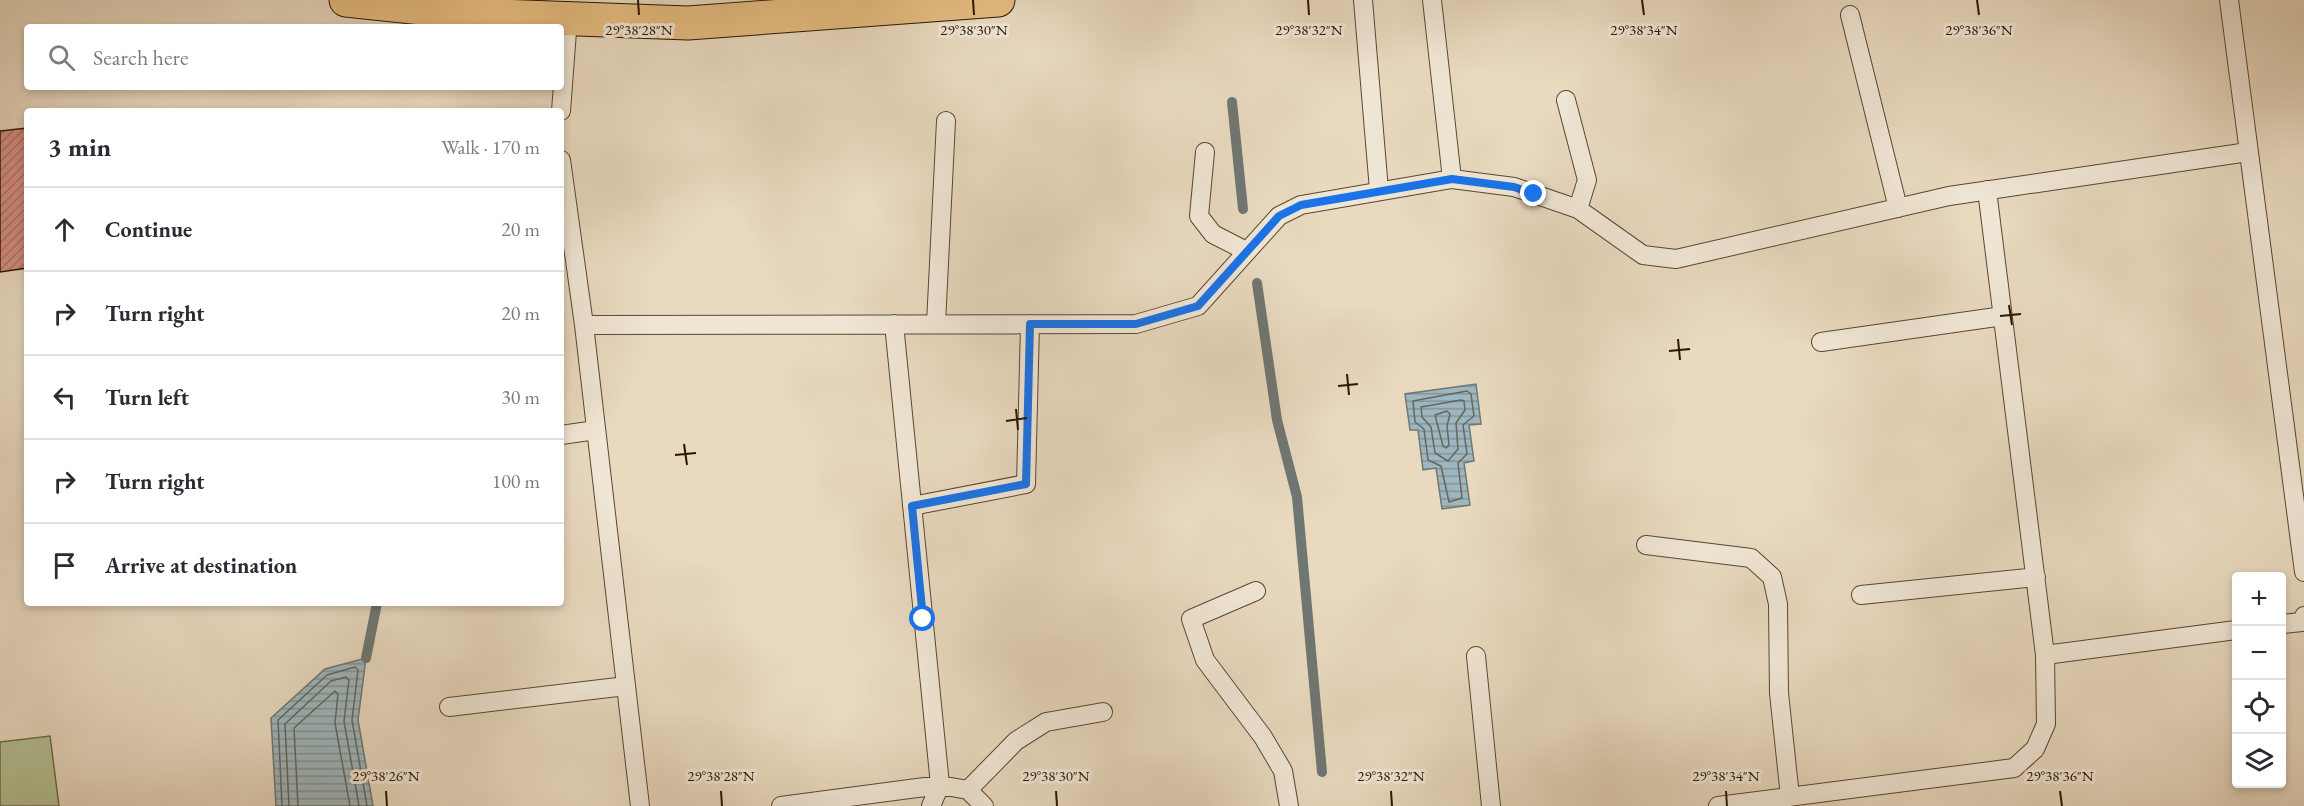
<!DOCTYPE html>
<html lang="en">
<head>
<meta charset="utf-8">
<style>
	:root { --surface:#fff; --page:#f2f2f3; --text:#2b2b33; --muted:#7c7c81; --line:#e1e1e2 }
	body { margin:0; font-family:"EB Garamond",serif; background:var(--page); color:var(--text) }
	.controls { position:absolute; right:18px; bottom:18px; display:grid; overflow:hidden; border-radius:6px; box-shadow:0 3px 9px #0003 }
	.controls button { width:54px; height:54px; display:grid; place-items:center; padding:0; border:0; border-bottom:2px solid var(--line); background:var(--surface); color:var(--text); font:30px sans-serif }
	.stop { position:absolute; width:18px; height:18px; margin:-14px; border:4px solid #1a73e8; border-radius:50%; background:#fff }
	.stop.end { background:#1a73e8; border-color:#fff; box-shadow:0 2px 6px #0008 }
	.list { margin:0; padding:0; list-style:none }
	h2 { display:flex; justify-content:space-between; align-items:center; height:78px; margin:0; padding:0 24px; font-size:26px }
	h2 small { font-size:20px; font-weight:400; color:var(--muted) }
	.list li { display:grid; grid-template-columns:39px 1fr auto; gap:18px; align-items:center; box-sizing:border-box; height:84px; padding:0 24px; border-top:2px solid var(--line) }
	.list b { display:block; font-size:22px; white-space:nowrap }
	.list em { font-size:20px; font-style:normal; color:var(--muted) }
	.icon { flex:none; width:33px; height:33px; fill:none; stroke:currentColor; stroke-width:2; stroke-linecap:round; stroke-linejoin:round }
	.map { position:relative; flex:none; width:2304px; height:806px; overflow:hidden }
	.search { position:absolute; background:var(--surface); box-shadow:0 3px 9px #0003; left:24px; top:24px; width:540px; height:66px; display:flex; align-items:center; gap:15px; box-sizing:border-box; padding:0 21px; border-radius:6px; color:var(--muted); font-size:22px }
	.panel { position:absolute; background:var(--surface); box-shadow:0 3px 9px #0003; left:24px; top:108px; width:540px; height:498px; border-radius:6px }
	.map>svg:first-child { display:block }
</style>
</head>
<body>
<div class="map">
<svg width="2304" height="806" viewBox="0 0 2304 806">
	<defs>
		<pattern id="water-rules" width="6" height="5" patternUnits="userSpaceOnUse" patternTransform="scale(1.5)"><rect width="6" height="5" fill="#9eb7be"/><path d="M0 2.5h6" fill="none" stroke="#819498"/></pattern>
		<pattern id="building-hatch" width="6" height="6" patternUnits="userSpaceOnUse" patternTransform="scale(1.5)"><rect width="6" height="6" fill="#d58e81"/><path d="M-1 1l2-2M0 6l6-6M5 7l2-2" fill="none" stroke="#ad7367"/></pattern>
	</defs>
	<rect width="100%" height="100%" fill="#e8d9bf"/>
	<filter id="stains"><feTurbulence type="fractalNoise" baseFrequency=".00333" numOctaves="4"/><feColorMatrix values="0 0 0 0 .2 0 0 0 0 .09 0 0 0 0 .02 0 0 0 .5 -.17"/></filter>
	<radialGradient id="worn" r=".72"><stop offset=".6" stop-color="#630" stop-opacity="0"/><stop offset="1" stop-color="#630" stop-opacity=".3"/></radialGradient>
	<path fill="#b3c094" stroke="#6e6b4b" stroke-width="1.5" d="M50 736 59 806H0V742Z"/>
	<path fill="url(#water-rules)" stroke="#6f7773" stroke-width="1.5" d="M1476 384 1481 424 1469 425 1474 461 1464 463 1470 505 1442 509 1436 468 1423 470 1418 430H1410L1405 394Z
		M366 658 358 720 373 806H276L271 718 325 669Z"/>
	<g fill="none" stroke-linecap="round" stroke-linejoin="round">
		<path stroke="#646660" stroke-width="1.5" d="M1467 391 1471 394 1474 416 1463 425 1467 454 1458 463 1462 498 1449 502 1441 466 1428 460 1424 429 1415 422 1413 401Z
			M1461 400 1464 401 1465 410 1456 423 1458 449 1448 461 1435 453 1431 427 1422 417 1421 407Z
			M1447 411 1450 414 1447 426 1449 445 1446 448 1443 446 1435 415Z
			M282 806 278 720 327 675 355 667 358 670 352 720 367 806
			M289 806 285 724 331 681 346 677 349 680 344 721 359 806
			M298 806 294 728 335 691 338 694 335 723 350 806"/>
		<path stroke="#6f7773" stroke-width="10" d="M1232 102 1243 209
			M1257 283 1277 420 1297 497 1322 772
			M366 658 377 603"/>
	</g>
	<path fill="url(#building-hatch)" stroke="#291602" stroke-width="1.5" d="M27 128V268L0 272V131Z"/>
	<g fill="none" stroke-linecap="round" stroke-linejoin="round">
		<defs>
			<path id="lane" d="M1363 0 1379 190
				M1432 0 1452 179
				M2229 0 2304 572
				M1850 15 1898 208
				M1566 100 1587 180 1578 209
				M561 111 568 18
				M1205 152 1199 216 1213 234 1246 251
				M561 160 584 325 640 806
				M894 324 940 785 931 806
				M936 324 946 121
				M584 325 1136 324 1198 306 1279 216 1301 205 1452 179 1514 187 1578 209 1643 255 1676 259 1949 196 2248 152
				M1821 342 2003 316
				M561 435 596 430
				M912 506 1026 484 1030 324
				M1646 545 1751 558 1772 577 1778 604 1779 693 1790 797
				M1256 591 1191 619 1205 660 1263 737 1283 771 1289 806
				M1861 595 2036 577
				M2282 624 2302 622 2304 616
				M2045 655 2236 630
				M1476 656 1491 806
				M449 707 626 686
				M968 790 1016 741 1046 722 1103 712
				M781 806 940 785 968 790 984 806
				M1718 806 2014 768 2035 749 2046 724 2045 655 1987 190"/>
			<path id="primary" d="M346 0 498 16 688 23 998 0"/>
		</defs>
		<use href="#lane" stroke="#594731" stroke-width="20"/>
		<use href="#primary" stroke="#291602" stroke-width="35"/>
		<use href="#lane" stroke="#f0e6d5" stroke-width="18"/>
		<use href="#primary" stroke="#e4bc80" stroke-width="33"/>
	</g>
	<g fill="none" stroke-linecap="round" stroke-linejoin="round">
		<path stroke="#1a73e8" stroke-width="8" d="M923 619 912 506 1026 484 1030 324H1136L1198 306 1279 216 1301 205 1452 179 1514 187 1534 194"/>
	</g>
	<path fill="none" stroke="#291602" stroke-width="2" d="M638 0 639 15M973 0 974 15M1308 0 1309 15M1642 0 1644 15M1977 0 1979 15M2009 305 2012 325M2000 316 2021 314M1678 339 1680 360M1669 351 1690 349M1347 374 1349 395M1338 386 1358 384M1016 409 1018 430M1006 421 1027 418M684 444 687 465M675 455 696 453M386 791 387 806M721 791 722 806M1056 791 1057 806M1391 791 1392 806M1726 791 1727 806M2060 791 2062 806"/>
	<g font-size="15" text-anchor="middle" fill="#291602" stroke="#f0e6d5" stroke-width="6" stroke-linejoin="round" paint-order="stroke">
		<text x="639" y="35">29°38'28"N</text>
		<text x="974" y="35">29°38'30"N</text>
		<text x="1309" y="35">29°38'32"N</text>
		<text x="1644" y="35">29°38'34"N</text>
		<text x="1979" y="35">29°38'36"N</text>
		<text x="386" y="781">29°38'26"N</text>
		<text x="721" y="781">29°38'28"N</text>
		<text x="1056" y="781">29°38'30"N</text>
		<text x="1391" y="781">29°38'32"N</text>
		<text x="1726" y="781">29°38'34"N</text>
		<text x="2060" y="781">29°38'36"N</text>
	</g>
	<rect width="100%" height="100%" filter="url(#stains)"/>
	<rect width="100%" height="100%" fill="url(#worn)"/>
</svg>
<div class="controls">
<button>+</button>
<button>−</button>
<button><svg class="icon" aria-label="locate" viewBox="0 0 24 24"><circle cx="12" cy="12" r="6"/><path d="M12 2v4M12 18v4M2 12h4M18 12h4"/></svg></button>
<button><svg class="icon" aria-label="layers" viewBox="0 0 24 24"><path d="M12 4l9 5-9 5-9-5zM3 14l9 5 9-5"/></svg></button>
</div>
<div class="stop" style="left:923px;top:619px"></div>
<div class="stop end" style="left:1534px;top:194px"></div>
<div class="search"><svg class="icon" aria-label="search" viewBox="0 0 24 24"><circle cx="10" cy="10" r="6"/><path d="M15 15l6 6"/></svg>Search here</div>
<section class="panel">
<h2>3 min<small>Walk · 170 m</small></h2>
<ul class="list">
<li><svg class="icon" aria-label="ahead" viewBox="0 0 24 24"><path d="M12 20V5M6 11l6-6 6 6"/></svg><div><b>Continue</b></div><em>20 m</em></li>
<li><svg class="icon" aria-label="right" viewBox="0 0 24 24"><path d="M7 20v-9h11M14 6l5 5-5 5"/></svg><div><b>Turn right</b></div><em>20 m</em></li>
<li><svg class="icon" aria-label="left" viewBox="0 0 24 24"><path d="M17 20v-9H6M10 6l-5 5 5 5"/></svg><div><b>Turn left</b></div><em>30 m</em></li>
<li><svg class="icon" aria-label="right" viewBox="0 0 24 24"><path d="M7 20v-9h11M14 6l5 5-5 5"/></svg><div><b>Turn right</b></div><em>100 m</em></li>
<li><svg class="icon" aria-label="arrive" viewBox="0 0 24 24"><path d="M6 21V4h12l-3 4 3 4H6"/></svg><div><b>Arrive at destination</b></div></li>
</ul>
</section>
</div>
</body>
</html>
